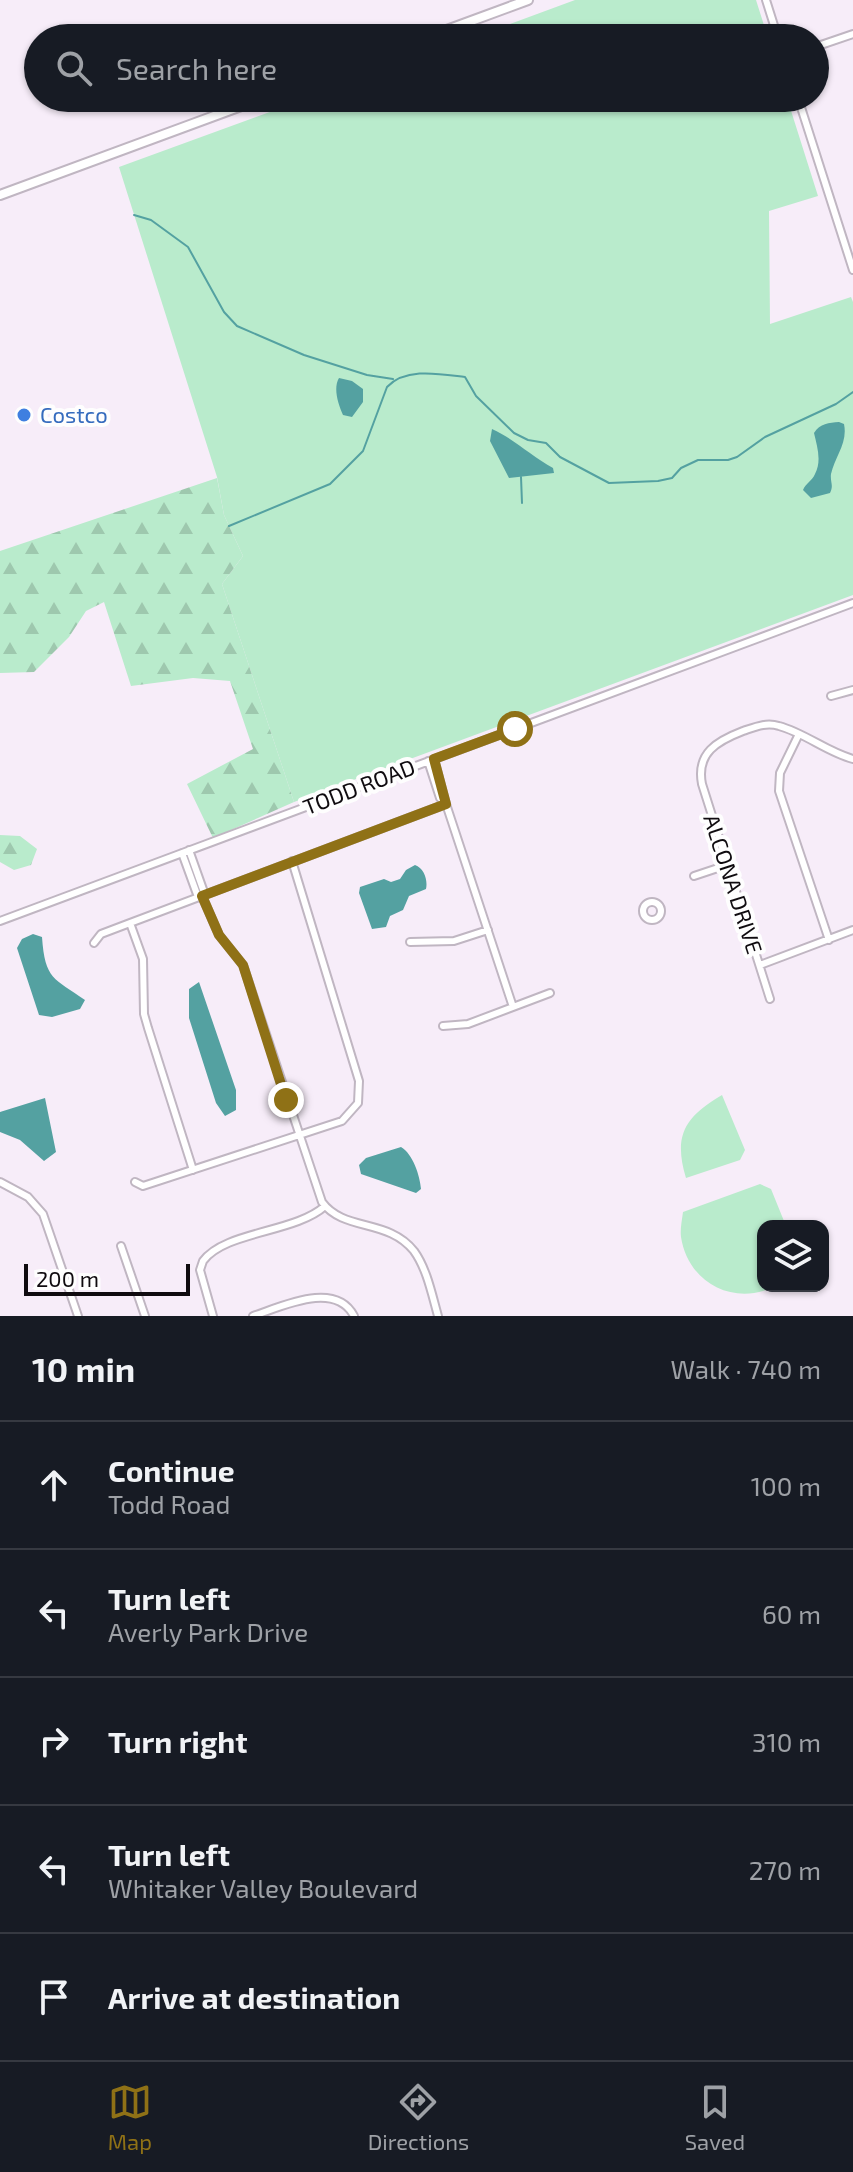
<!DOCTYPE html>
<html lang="en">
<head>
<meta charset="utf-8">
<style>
	:root { --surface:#171b24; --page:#242831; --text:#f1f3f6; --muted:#9ea1a6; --line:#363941; --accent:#8f7116 }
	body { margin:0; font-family:"Exo 2",sans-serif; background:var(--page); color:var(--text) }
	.controls { position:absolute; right:24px; bottom:24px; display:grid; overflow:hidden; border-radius:16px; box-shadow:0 2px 6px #0004 }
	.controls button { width:72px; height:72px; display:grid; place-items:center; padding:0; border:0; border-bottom:2px solid var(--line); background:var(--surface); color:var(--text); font:40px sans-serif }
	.scale { position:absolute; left:24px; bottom:20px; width:166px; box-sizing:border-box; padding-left:8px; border:4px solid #0f0b0f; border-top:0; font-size:22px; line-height:28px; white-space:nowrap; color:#0f0b0f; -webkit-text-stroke:6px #fefefe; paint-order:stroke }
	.stop { position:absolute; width:24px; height:24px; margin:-18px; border:6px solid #8f7116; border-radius:50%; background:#fff }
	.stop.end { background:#8f7116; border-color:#fff; box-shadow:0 2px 8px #0008 }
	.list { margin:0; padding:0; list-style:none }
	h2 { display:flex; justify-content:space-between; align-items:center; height:104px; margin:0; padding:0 32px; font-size:34px }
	h2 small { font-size:26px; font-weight:400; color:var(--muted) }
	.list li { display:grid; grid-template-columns:52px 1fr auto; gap:24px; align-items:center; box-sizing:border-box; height:128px; padding:0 32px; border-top:2px solid var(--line) }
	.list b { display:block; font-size:30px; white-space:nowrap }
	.list p { margin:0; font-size:26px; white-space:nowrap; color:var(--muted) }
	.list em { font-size:26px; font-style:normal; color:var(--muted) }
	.icon { flex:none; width:44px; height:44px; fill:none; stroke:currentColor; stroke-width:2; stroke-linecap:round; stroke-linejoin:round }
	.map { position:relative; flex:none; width:853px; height:1316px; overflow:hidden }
	.search { position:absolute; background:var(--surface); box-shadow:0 2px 6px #0004; left:24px; right:24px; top:24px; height:88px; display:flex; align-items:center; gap:20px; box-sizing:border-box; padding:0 28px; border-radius:44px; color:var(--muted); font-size:30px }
	.sheet { height:744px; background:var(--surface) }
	nav { display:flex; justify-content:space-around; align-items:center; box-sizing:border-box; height:112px; border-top:2px solid var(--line); background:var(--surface); font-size:22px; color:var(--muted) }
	nav a { display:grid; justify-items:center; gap:4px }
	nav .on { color:var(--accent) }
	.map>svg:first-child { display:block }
</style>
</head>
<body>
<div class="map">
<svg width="853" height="1316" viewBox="0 0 853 1316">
	<defs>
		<pattern id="forest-firs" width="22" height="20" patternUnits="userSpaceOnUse" patternTransform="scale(2)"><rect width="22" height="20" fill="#b9ebcc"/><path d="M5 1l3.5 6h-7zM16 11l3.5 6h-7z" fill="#9ec8ae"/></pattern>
	</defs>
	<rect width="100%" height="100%" fill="#f7edf9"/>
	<path fill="#b9ebcc" d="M575 0H756L768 38H472Z
		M308 98H787L818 196 769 211 770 324 851 297 853 302V595L294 802 222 584 243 556 224 515 217 477 119 167Z
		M722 1095 745 1150 740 1160 686 1178C673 1135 685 1117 722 1095Z
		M760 1184 771 1189 786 1226H763V1286H776C734 1307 688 1283 681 1237 680 1229 682 1220 683 1212Z"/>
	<path fill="url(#forest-firs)" d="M217 478 224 515 243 556 222 584 294 802 213 838 187 784 253 749 230 681 193 678 131 686 104 602 86 611 69 637 34 672 0 673V551Z
		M0 835 20 836 37 849 31 865 14 870 0 862Z"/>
	<path fill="#54a1a1" d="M339 378 352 381 363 389V402L352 417 343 415C338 404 333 388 339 378Z
		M839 422 844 424C848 443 835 456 831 474 830 482 834 485 830 493L811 498 803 490C806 483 812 481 815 474 822 461 817 446 814 433 820 423 829 423 839 422Z
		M492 429C514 439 531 456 553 468L554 473 509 478 490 441Z
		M415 865C424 868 428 880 426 889L409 896 403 910 390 916 386 927 372 929 359 893 360 887 384 879 391 882 400 879 406 870Z
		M33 934 42 937C45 980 54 978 85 1000L80 1009 52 1017 39 1015 17 948 22 939Z
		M199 982 236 1090V1110L225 1116 216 1103 189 1018V989Z
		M45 1098 56 1152 44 1161 20 1140 0 1132V1112Z
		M401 1147C413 1154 420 1176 421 1189L416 1193 361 1174 359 1165 366 1158Z"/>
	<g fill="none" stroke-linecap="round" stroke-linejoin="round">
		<path stroke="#54a1a1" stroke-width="2" d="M134 215 151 220 188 247 224 312 237 326 304 355 367 375 393 379
			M521 477 522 503
			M229 526 330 484 363 451 387 387C406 367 440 374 465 377L476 396 514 433 528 440 546 443 560 457 609 483 658 481 672 478 681 468 698 460H728L737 457 765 437 836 404 853 392"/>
		<defs>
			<path id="minor" d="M766 0 778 38
				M815 47 853 34
				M798 98 853 270
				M831 696 853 690
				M799 734 780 773 779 791 829 940
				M428 761 440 798 446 804 434 759
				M189 850 205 895
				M182 853 198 897
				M694 876 727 865
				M202 896 219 935 243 965 322 1202C344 1232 388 1218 414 1251 427 1269 432 1295 438 1316
				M643 911a9 9 0 1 1 18 0a9 9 0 1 1-18 0Z
				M0 921 853 603
				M130 923 446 804 513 1007
				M410 942 454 941 488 930
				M94 943 101 934 130 923 143 959 144 1014 148 1028 193 1170
				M760 965 853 930
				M770 999 702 784C696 753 717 741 743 731 755 727 766 722 779 726 805 733 827 752 853 759
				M443 1026 468 1024 550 993
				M0 1182 28 1197 43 1214 78 1316
				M135 1182 143 1186 342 1121 358 1103 359 1081 292 861
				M121 1246 145 1316
				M203 1261C225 1231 295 1233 325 1206
				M203 1261 200 1270 213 1316
				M253 1316C281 1307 335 1280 354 1316"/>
			<path id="major" d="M425 38 528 0
				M0 195 263 98"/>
		</defs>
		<use href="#minor" stroke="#c0b6c2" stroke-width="10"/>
		<use href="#major" stroke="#c0b6c2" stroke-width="12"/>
		<use href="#minor" stroke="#fff" stroke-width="6"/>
		<use href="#major" stroke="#fff" stroke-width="8"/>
	</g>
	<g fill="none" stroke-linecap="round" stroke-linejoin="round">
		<path stroke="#8f7116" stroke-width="10" d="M286 1100 243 965 219 935 202 896 446 804 434 759 515 729"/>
	</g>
	<circle fill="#3f7fe0" stroke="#fefefe" stroke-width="3" cx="24" cy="415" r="8"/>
	<g text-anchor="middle" stroke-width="8" stroke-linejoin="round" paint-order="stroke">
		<g font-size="22" fill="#366cbe" stroke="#fefefe" text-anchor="start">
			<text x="40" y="423">Costco</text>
		</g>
		<g font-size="22" fill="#0f0b0f" stroke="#fefefe">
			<text transform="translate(359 787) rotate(-21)" y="8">TODD ROAD</text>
			<text transform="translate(733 884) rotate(72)" y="8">ALCONA DRIVE</text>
		</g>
	</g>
</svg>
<div class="controls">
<button><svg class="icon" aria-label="layers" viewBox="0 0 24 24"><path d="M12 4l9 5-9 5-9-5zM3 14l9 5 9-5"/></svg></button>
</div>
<div class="scale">200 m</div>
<div class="stop" style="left:515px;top:729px"></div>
<div class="stop end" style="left:286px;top:1100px"></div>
<div class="search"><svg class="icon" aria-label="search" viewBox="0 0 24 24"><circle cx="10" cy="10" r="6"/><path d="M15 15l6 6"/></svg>Search here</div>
</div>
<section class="sheet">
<h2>10 min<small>Walk · 740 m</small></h2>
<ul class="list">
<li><svg class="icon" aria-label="ahead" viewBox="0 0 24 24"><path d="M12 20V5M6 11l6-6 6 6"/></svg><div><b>Continue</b><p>Todd Road</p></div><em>100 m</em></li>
<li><svg class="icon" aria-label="left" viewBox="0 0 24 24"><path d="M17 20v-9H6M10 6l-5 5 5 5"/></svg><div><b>Turn left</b><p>Averly Park Drive</p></div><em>60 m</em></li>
<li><svg class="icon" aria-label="right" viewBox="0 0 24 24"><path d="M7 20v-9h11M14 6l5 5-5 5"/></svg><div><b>Turn right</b></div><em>310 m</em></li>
<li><svg class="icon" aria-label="left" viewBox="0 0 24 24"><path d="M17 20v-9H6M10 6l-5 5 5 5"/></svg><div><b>Turn left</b><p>Whitaker Valley Boulevard</p></div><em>270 m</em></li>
<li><svg class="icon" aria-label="arrive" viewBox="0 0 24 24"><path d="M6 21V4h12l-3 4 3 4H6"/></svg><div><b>Arrive at destination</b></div></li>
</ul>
</section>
<nav>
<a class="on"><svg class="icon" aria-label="map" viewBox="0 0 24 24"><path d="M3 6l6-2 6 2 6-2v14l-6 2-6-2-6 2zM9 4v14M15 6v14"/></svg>Map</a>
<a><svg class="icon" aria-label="directions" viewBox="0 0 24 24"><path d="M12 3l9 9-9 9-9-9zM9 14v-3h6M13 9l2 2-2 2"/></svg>Directions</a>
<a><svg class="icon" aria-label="saved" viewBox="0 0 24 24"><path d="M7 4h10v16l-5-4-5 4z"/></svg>Saved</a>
</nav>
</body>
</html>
